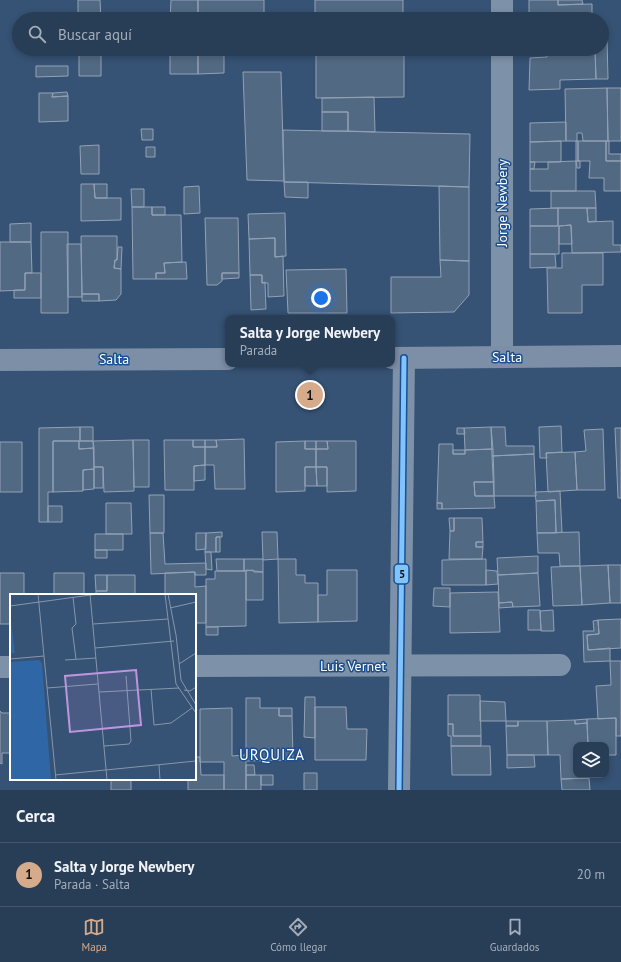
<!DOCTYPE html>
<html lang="es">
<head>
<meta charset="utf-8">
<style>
	:root { --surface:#283e57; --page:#30455d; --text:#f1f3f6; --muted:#a5aeba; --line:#44576d; --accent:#d6ab8b }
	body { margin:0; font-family:"PT Sans",sans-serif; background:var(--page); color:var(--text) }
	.controls { position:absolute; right:12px; bottom:12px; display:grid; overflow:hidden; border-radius:8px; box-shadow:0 2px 6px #0003 }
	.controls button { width:36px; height:36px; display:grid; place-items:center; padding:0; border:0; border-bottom:1px solid var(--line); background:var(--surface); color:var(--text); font:20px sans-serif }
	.you { position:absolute; left:321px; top:298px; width:14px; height:14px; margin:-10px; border:3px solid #fff; border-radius:50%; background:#1a73e8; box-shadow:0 0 0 6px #1a73e833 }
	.badge { display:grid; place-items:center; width:26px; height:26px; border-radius:50%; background:var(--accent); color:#111; font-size:13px; font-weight:700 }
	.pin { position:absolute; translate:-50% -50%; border:2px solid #fff; box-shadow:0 1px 4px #0006 }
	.popup { position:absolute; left:225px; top:315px; width:170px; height:52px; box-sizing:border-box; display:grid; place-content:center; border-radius:8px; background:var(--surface); filter:drop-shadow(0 1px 3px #0005); font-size:13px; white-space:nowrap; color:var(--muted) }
	.popup b { font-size:15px; color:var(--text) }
	.popup::after { content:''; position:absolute; left:50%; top:100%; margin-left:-8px; border:8px solid transparent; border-top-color:var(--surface) }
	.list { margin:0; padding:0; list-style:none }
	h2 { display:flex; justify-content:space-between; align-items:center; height:52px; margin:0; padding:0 16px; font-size:17px }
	h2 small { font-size:13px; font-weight:400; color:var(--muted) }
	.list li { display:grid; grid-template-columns:26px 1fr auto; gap:12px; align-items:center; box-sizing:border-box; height:64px; padding:0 16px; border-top:1px solid var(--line) }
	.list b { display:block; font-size:15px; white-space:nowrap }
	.list p { margin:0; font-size:13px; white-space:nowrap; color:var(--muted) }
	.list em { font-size:13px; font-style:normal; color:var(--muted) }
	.icon { flex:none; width:22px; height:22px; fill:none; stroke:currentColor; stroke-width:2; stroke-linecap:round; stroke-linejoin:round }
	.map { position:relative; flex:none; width:621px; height:790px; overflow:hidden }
	.search { position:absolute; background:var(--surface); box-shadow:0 2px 6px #0003; left:12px; right:12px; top:12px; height:44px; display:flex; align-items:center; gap:10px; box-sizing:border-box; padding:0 14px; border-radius:22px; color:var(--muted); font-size:15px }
	.sheet { height:116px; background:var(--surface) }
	nav { display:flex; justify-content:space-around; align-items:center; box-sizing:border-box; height:56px; border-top:1px solid var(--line); background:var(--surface); font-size:11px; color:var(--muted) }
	nav a { display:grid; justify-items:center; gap:2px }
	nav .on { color:var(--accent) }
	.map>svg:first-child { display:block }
</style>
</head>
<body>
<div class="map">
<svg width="621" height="790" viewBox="0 0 621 790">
	<rect width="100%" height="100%" fill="#365274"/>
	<path fill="#526984" stroke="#92a2b6" d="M78 0H100L101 19H78Z
		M171 0H198V19H170Z
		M198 0H264V19H198Z
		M315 0H403V19H315Z
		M529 0H558V5L592 4V19H529Z
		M558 0H582L583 4 558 5Z
		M602 38H607L608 79H596L595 49H602Z
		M79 49H101V76H79Z
		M170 49H198V74H170Z
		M198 49H224V73L198 74Z
		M316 49H404V97L316 98Z
		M547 49H595L596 79 560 80V89L529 90 530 58 547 57Z
		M36 66H68V76L36 77Z
		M243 72H281L284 181 247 180Z
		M607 88H621V141H608Z
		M607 88 608 141H583L582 133H577V141H566L565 89Z
		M67 92 68 96 52 97 53 93Z
		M39 93H53L52 97 68 96V121L39 122Z
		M374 97 375 132 348 131V112H322V98Z
		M322 112H348V131H322Z
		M566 122V141L530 142V123Z
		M141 129H153V140H142Z
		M283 130 470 134 469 187 284 182Z
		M561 141V162H530V142Z
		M576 141H578V161H576Z
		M578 141H606V161H621V191H604V178H589L590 161H578Z
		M606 141H609V154H621V161H606Z
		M99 145V174H81L80 146Z
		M146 147H155V157H146Z
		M576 161V191H530V169H548V162Z
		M576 161H580V168H577Z
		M530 162H535L534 169H530Z
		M284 182H308V198L285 197Z
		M81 184H94L95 198H121V220L81 221Z
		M94 184H107V198H95Z
		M199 186 200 213 184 214V187Z
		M439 186 469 187V261L440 260Z
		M131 189H144V207H132Z
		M551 191H595L596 208H551Z
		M132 207H152V215H181L182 262 164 263 165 273H156V279H133Z
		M152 207H165V215H152Z
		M558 208H587L588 222 613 221V245H621V252L572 253 571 225 559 226V254H530V226H558Z
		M558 208V226H530V209Z
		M587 208H596V221L588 222Z
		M285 213 286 256 275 257V238L249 239 248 214Z
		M205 218H238L239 273H222V281L217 285H207Z
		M31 223V242H10V224Z
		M571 225 572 244H559V226Z
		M41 232H68V313H41Z
		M81 236H117V260H115L114 268 121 269V294L116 300 99 301V294H82Z
		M275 238V257L283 256 284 296 268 297V283H262V275H250L249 239Z
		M0 242H31L32 273H25V290L0 291Z
		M67 244H81L82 297H68Z
		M118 247H122L121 269 114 268 115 260H117Z
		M562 253H603V285H582V313H548L547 268H562Z
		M530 254H555L556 267 530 268Z
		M440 260 469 261V295L454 312 391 313V277H441Z
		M186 262 187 279H156V273H165L164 263Z
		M346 269 347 313H288L286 270Z
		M25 273H41V298H14V290H25Z
		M222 273H239V278L222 279Z
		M250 275H262V283L265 282 266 309 251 310Z
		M82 294H99V301H82Z
		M561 426 562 452 546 453 547 458H540L539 427Z
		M80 427H93V441H80Z
		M80 427V441H53V492H48V522H39V428Z
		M491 427H505L506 446H534V454L492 456Z
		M491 427 493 449 465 450 464 428Z
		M457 428H464L465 434H457Z
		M615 428H621V498H618Z
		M603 429 605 490H577L575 452 586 451 584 430Z
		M244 439 245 489H215L214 465H205V447H217L216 440Z
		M133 440 134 491 104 492 103 467H94L93 441Z
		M133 440H149V487H134Z
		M164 440H193V447H205V465L194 466V490H165Z
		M193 440H205V447H193Z
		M205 440H216L217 447H205Z
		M53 441H79V449L94 448V469L83 470V491L53 492Z
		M79 441H93L94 448 79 449Z
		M305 441V449H316V467H305V491L276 492V442Z
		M305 441H316V449H305Z
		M316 441H327L328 449H316Z
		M327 441H356V491L327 492V467H316V449H328Z
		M0 442H22V492H0Z
		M439 444H453V454H465V450L493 449 494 482H474L475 496H494L495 508 442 509V503H437Z
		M453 450H465V454H453Z
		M575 452 577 490 548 492 546 453Z
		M534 454 536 496H494L492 456Z
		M205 465V480L194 481V466Z
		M94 467H103V488H94Z
		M305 467H316L317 486H305Z
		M316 467H327V486H317Z
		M94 469V489L83 490V470Z
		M474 482H494V496H475Z
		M560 491 562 532 556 533 555 500 536 501 535 492Z
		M149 495H164V533H150Z
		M555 500 556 533H537L536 501Z
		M106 503H131L132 534H106Z
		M437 503H442V509H437Z
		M48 506H62V522H48Z
		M449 518H454V531H450Z
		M454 518H482L483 542H476V547H483L482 559H449L450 531H454Z
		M222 532V537H216V552H205L206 533Z
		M262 532H277L278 559 263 560Z
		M579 532 580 566H560L559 553H538L537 533Z
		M150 533H163L165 564 206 563V575H195V572L151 574Z
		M196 533H206V549L196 550Z
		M95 534H123V550H95Z
		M216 537H220V552H216Z
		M476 542H483V547H476Z
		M95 550H107V558H95Z
		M205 552H211L212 570 206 569Z
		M538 556V573L498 575 497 558Z
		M216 559H244V571H217Z
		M244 559H263V572H254L253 570 244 571Z
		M278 559H296V575H305V583H318V622L279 623Z
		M486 559V585H442V560Z
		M608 565H621V603H610Z
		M608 565 610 603 582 605 580 566Z
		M580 566 582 605 553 606 551 567Z
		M246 570 263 572V600H246Z
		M327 570H357V621L318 622V595H327Z
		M486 570 497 571 498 584 486 585Z
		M215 571H246V626L206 627V579H215Z
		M195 572V587L206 586V623H195V595H165V573Z
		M0 573H24V595H11V624H0Z
		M54 573H84V595H54Z
		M538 573 540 606 513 607 512 602 499 603 498 575Z
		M95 575H107V591H96Z
		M107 575H135V595H96V591H107Z
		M434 588H450V607L433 606Z
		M498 592 500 632 450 633V593Z
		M512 602 513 607 499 608V603Z
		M528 610H540L541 630H528Z
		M553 610 554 631H541L540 611Z
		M621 619V648L588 650 587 635 599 634 598 620Z
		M598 620 599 634 587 635 588 650 610 648V661L584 662 583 631H594L593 621Z
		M206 627H218V635H206Z
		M610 661H621V736H616V718L598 719 596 686 611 685Z
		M448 695H480L481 736H453V724H448Z
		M305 697H315V738L304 737Z
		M246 698H260V708H279V716H292L293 760 246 761Z
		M480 701 505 702 506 721H480Z
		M315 707H346L347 729H367L366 760H315Z
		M232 708V756L246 755V790H224V762H200V709Z
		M279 708H292V716H279Z
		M0 711 2 713H11V753H2V764L0 763Z
		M616 718V755H606V745H588L587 719Z
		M587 719V723L575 724V720Z
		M575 720V724L587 723 588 745H576V775H589V778L561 779 560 755H548L547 721Z
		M506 721H518V726H506Z
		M518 721H547L548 755H507L506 726H518Z
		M448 724H453V736H481V746H451V736H448Z
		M451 746H490L491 775H452Z
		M507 755H534L535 767 507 768Z
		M195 757H200L201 775H224V790H188V779H195Z
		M246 765H254L255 775H246Z
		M304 773H317V790H304Z
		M246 775H261V790H246Z
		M261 775H273V785H261Z
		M589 778 590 790H562L561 779Z
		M85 779H131V790H111V779Z"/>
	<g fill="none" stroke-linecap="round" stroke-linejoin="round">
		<path stroke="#7d92a8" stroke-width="22" d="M502 19V0
			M502 357V49
			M195 666 560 665
			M0 667H11
			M399 790 404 358"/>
		<path stroke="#7d8ea7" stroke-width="22" d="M392 358 621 356
			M0 360 228 359"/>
		<defs>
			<path id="bus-1" d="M399 790 404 358"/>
		</defs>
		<use href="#bus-1" stroke="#1b4f8f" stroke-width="8"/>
		<use href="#bus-1" stroke="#80c4ff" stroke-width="5"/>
	</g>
	<g text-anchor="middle" stroke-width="3" stroke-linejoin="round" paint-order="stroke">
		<g font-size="14" fill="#fff" stroke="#1b4f8f">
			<text transform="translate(502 203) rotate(-90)" y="5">Jorge Newbery</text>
			<text x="507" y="362">Salta</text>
			<text x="114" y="364">Salta</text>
			<text x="353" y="671">Luis Vernet</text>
		</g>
		<g font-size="15" letter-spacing="1" fill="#fff" stroke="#1b4f8f">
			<text x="272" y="760">URQUIZA</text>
		</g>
	</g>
	<g transform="translate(10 594)">
		<rect width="186" height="186" fill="#365274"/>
		<path d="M0 18 5 59H0ZM29 66 32 69 41 186H0V68Z" fill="#2f66a5"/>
		<path fill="none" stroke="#8697ac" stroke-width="1" d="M28 0 46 186M80 0 97 186M155 0 166 90 186 119M158 0 166 41 171 86 186 111M63 3 66 30 62 34 66 65M0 12 88 0M160 14 186 8M83 30 158 25M85 54 164 47M0 65 34 62M55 66 86 64M169 70 186 59M37 94 88 90M141 95 144 131 161 129 182 114M174 96 180 97 186 93M89 98 169 94M94 152 119 150 121 147 116 82M149 171 150 186M45 181 186 167"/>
		<path fill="#bd96df" fill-opacity="0.15" stroke="#bd96df" stroke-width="2" d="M126 76 131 131 60 138 55 82Z"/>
		<rect width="186" height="186" fill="none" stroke="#fff" stroke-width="2"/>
	</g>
	<rect stroke="#1b4f8f" stroke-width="1.5" x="394" y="564" width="15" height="20" rx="4" fill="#80c4ff"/>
	<g font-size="11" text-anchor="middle" font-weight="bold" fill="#111">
		<text x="402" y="578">5</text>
	</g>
</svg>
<div class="controls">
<button><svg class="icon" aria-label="layers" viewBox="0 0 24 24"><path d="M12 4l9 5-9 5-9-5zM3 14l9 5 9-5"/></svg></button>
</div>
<div class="you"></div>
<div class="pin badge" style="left:310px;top:395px">1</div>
<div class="popup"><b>Salta y Jorge Newbery</b>Parada</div>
<div class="search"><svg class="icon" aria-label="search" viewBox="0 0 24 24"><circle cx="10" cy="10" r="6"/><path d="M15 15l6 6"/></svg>Buscar aquí</div>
</div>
<section class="sheet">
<h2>Cerca<small></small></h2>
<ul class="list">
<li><span class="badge">1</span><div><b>Salta y Jorge Newbery</b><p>Parada · Salta</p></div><em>20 m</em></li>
</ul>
</section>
<nav>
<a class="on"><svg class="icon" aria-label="map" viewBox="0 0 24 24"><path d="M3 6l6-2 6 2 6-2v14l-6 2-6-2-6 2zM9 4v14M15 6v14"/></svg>Mapa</a>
<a><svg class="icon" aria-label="directions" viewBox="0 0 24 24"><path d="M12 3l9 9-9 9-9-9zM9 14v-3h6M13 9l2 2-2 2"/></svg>Cómo llegar</a>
<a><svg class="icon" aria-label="saved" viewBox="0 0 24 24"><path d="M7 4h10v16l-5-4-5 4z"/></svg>Guardados</a>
</nav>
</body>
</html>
